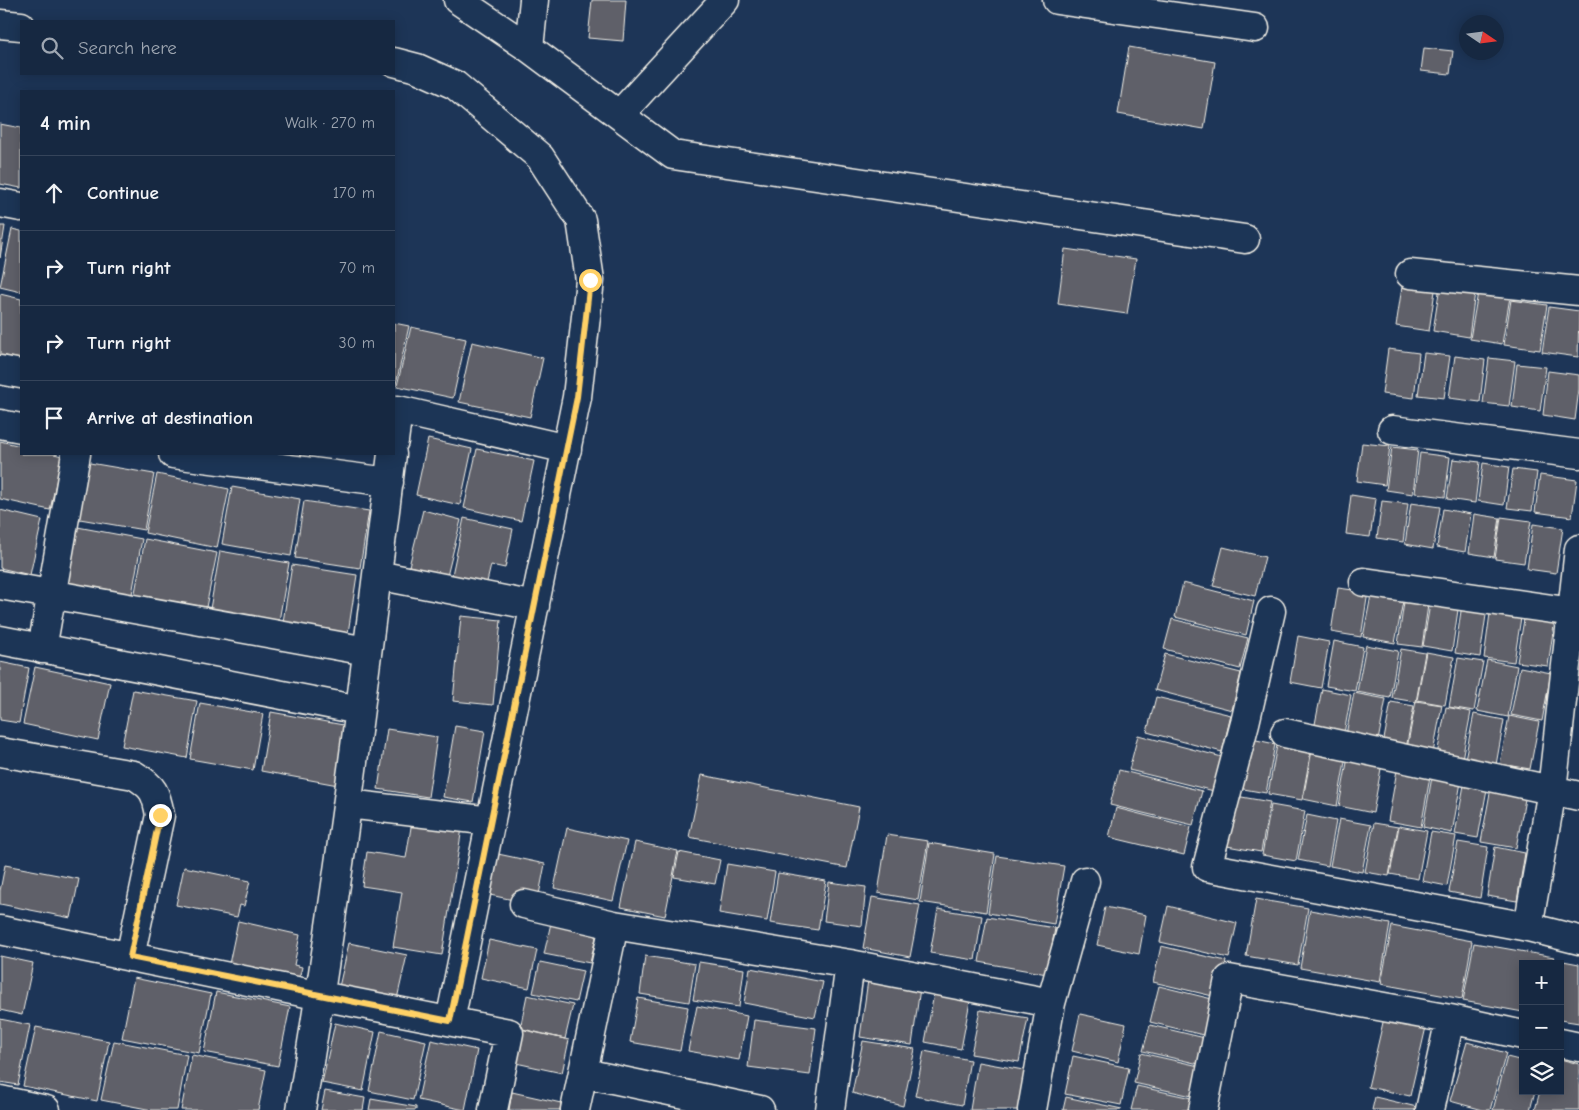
<!DOCTYPE html>
<html lang="en">
<head>
<meta charset="utf-8">
<style>
	:root { --surface:#162841; --page:#23344c; --text:#f1f3f6; --muted:#9ea6b1; --line:#35445a }
	body { margin:0; font-family:"Comic Neue",sans-serif; background:var(--page); color:var(--text) }
	.controls { position:absolute; right:15px; bottom:15px; display:grid; overflow:hidden; border-radius:0px; box-shadow:0 2px 12px #0003 }
	.controls button { width:45px; height:45px; display:grid; place-items:center; padding:0; border:0; border-bottom:1px solid var(--line); background:var(--surface); color:var(--text); font:25px sans-serif }
	.compass { position:absolute; left:1459px; top:15px; width:45px; height:45px; border-radius:50%; background:var(--surface); box-shadow:0 2px 12px #0003; rotate:103deg }
	.stop { position:absolute; width:15px; height:15px; margin:-11px; border:4px solid #ffd166; border-radius:50%; background:#fff }
	.stop.end { background:#ffd166; border-color:#fff; box-shadow:0 1px 5px #0008 }
	.list { margin:0; padding:0; list-style:none }
	h2 { display:flex; justify-content:space-between; align-items:center; height:65px; margin:0; padding:0 20px; font-size:21px }
	h2 small { font-size:16px; font-weight:400; color:var(--muted) }
	.list li { display:grid; grid-template-columns:32px 1fr auto; gap:15px; align-items:center; box-sizing:border-box; height:75px; padding:0 20px; border-top:1px solid var(--line) }
	.list b { display:block; font-size:19px; white-space:nowrap }
	.list em { font-size:16px; font-style:normal; color:var(--muted) }
	.icon { flex:none; width:28px; height:28px; fill:none; stroke:currentColor; stroke-width:2; stroke-linecap:round; stroke-linejoin:round }
	.map { position:relative; flex:none; width:1579px; height:1110px; overflow:hidden }
	.search { position:absolute; background:var(--surface); box-shadow:0 2px 12px #0003; left:20px; top:20px; width:375px; height:55px; display:flex; align-items:center; gap:12px; box-sizing:border-box; padding:0 18px; border-radius:0px; color:var(--muted); font-size:19px }
	.panel { position:absolute; background:var(--surface); box-shadow:0 2px 12px #0003; left:20px; top:90px; width:375px; height:365px; border-radius:0px }
	.map>svg:first-child { display:block }
</style>
</head>
<body>
<div class="map">
<svg width="1579" height="1110" viewBox="0 0 1579 1110">
	<rect width="100%" height="100%" fill="#1d3557"/>
	<filter id="ink" filterUnits="userSpaceOnUse"><feTurbulence type="fractalNoise" baseFrequency=".02" numOctaves="2"/><feDisplacementMap in="SourceGraphic" scale="10" xChannelSelector="R" yChannelSelector="G"/><feConvolveMatrix kernelMatrix="1 2 1 2 8 2 1 2 1" color-interpolation-filters="sRGB"/></filter>
	<g filter="url(#ink)">
		<path fill="#5f6069" stroke="#f4f1e8" d="M592 0H626L623 41 588 38Z
			M1129 47 1215 62 1204 129 1118 114Z
			M1424 48 1453 51 1450 74 1421 71Z
			M0 124 21 128V188L0 184Z
			M0 226H5L0 258Z
			M12 229 21 231V292L0 287Z
			M1065 249 1136 259 1127 314 1058 304Z
			M1403 280 1436 284 1429 331 1396 326Z
			M1440 286 1475 292 1469 337 1433 331Z
			M1478 292 1510 297 1502 344 1470 339Z
			M0 294 21 299V359L0 355Z
			M1511 300 1547 305 1540 350 1504 345Z
			M1549 307 1579 311 1578 357 1542 352Z
			M394 323 409 326 395 388H394Z
			M411 327 466 339 453 398 397 386Z
			M472 342 543 358 530 417 459 402Z
			M1388 349 1419 353 1414 398 1382 394Z
			M1424 353 1450 356 1444 398 1418 395Z
			M1455 356 1485 360 1480 402 1449 398Z
			M1489 358 1515 361 1509 406 1483 403Z
			M1517 364 1546 367 1540 411 1512 407Z
			M1548 371 1579 375V389L1575 420 1543 415Z
			M428 439 472 449 460 505 416 495Z
			M0 441 21 446V454H54L62 456 50 510 0 499Z
			M1362 443 1390 446 1385 485 1357 481Z
			M1392 447 1418 450 1413 494 1386 490Z
			M477 449 534 461 521 521 464 508Z
			M1420 453 1450 457 1445 497 1415 493Z
			M1453 459 1480 462 1475 503 1447 499Z
			M84 462 154 474 144 530 74 518Z
			M1483 463 1509 467 1504 505 1478 501Z
			M1513 469 1537 472 1532 511 1507 508Z
			M157 474 229 489 217 548 145 533Z
			M1540 475 1577 480 1572 517 1535 512Z
			M232 487 300 499 291 556 222 544Z
			M1351 495 1376 499 1370 537 1346 534Z
			M304 501 369 511 360 568 295 558Z
			M1382 501 1408 504 1403 542 1377 538Z
			M1411 503 1440 507 1433 549 1405 544Z
			M1443 509 1471 514 1465 552 1437 547Z
			M0 510 42 520 30 575 0 568Z
			M423 510 461 520 447 576 409 566Z
			M1474 514 1500 518 1494 557 1469 553Z
			M1501 517 1531 521 1524 563 1495 559Z
			M464 518 513 529 505 568 491 565 487 582 452 575Z
			M1533 524 1563 528 1556 573 1527 569Z
			M72 526 142 539 132 594 62 582Z
			M145 539 217 553 205 612 134 598Z
			M1223 547 1265 557 1255 596 1213 586Z
			M220 551 289 563 279 621 210 609Z
			M292 565 357 575 348 633 283 622Z
			M1183 583 1254 601 1246 635 1175 617Z
			M1338 588 1368 592 1361 637 1331 632Z
			M1372 590 1404 596 1395 643 1363 637Z
			M1405 595 1429 598 1422 647 1398 644Z
			M1431 598 1459 603 1452 651 1423 646Z
			M1462 604 1487 608 1480 657 1455 653Z
			M1491 606 1522 611 1514 662 1484 658Z
			M1525 613 1555 618 1548 666 1517 662Z
			M461 616 501 620 493 705 453 701Z
			M1172 619 1248 638 1240 669 1164 649Z
			M1298 636 1329 642 1321 688 1290 682Z
			M1334 641 1363 647 1355 691 1326 686Z
			M1366 645 1398 651 1390 698 1357 692Z
			M1401 649 1425 653 1416 702 1392 698Z
			M1426 652 1454 657 1445 705 1417 700Z
			M1165 654 1241 673 1232 710 1155 690Z
			M1458 658 1483 662 1474 711 1449 707Z
			M1487 660 1517 666 1508 717 1477 711Z
			M0 662 29 668 19 723 0 720Z
			M35 667 110 683 98 740 23 724Z
			M1520 667 1551 673 1542 721 1511 715Z
			M1322 689 1351 695 1343 739 1313 734Z
			M133 690 197 701 187 758 122 746Z
			M1354 693 1386 699 1377 746 1345 740Z
			M1156 697 1231 715 1222 752 1147 732Z
			M1416 701 1442 705 1433 753 1407 748Z
			M1391 702 1414 706 1405 754 1382 750Z
			M200 703 263 714 253 770 190 759Z
			M1446 707 1471 712 1462 759 1437 755Z
			M271 712 349 726 338 785 261 771Z
			M1474 714 1504 720 1496 765 1465 759Z
			M1509 716 1539 722 1530 769 1500 764Z
			M455 726 485 731 473 802 443 797Z
			M387 729 437 737 428 797 378 789Z
			M1138 735 1222 757 1214 791 1129 770Z
			M1247 738 1275 744 1266 793 1238 788Z
			M1277 745 1311 751 1302 800 1268 794Z
			M1312 750 1346 756 1337 806 1303 799Z
			M1348 757 1382 763 1373 813 1339 806Z
			M1119 770 1202 791 1193 825 1110 805Z
			M1397 770 1430 777 1421 827 1388 821Z
			M702 775 859 807 847 868 689 837Z
			M1432 777 1461 782 1452 833 1423 827Z
			M1492 782 1527 788 1516 848 1481 842Z
			M1464 785 1487 789 1478 838 1455 834Z
			M1236 796 1270 802 1261 852 1227 846Z
			M1271 805 1305 811 1296 861 1262 855Z
			M1116 808 1191 827 1184 855 1109 837Z
			M1307 815 1336 821 1328 866 1298 860Z
			M1339 819 1371 825 1362 872 1330 866Z
			M412 821 462 828 442 955 393 947 402 892 362 886 367 852 406 858Z
			M1374 823 1398 827 1389 876 1365 872Z
			M1399 826 1427 831 1418 879 1390 874Z
			M567 828 627 841 613 901 554 888Z
			M1431 832 1456 836 1447 886 1422 881Z
			M887 835 928 841 918 900 878 893Z
			M635 842 678 851 665 916 621 907Z
			M1458 842 1488 847 1480 898 1449 892Z
			M929 843 995 854 986 912 920 902Z
			M1495 847 1525 853 1517 901 1487 896Z
			M679 852 720 860 715 884 674 877Z
			M498 854 545 864 537 905 490 895Z
			M997 856 1064 866 1054 924 988 913Z
			M727 864 775 872 767 921 719 913Z
			M5 865 79 879 71 918 0 904V891Z
			M184 867 250 881 244 906 240 905 237 917 176 905Z
			M778 873 826 881 818 930 770 923Z
			M829 882 866 887 862 926 824 921Z
			M872 897 920 905 910 957 863 948Z
			M1256 899 1308 908 1298 965 1246 956Z
			M1168 906 1237 923 1229 958 1160 942Z
			M1105 907 1146 915 1139 954 1097 945Z
			M938 909 982 916 975 960 930 953Z
			M1310 910 1390 924 1380 982 1300 968Z
			M553 914 599 924 590 963 544 954Z
			M987 917 1055 928 1047 974 979 962Z
			M238 921 300 935 294 965 302 967 299 979 229 964Z
			M1392 926 1472 941 1462 999 1381 984Z
			M489 940 537 950 529 988 481 978Z
			M349 943 407 955 397 999 339 987Z
			M1474 943 1554 957 1553 964H1523V1012L1463 1001Z
			M1161 946 1226 961 1217 997 1153 982Z
			M0 956 33 963 22 1015 0 1010Z
			M645 956 695 964 689 1002 640 994Z
			M1558 960 1579 964V1023L1560 1020V964H1557Z
			M540 962 583 971 576 1002 533 993Z
			M699 962 744 969 739 1007 693 1000Z
			M750 968 823 982 815 1017 744 1003Z
			M134 978 211 994 199 1053 122 1038Z
			M868 980 920 988 912 1045 860 1037Z
			M1159 986 1216 1000 1207 1036 1150 1022Z
			M216 992 290 1007 278 1066 204 1052Z
			M934 994 970 1001 961 1049 925 1042Z
			M527 995 573 1005 565 1039 520 1029Z
			M638 998 688 1007 680 1051 630 1042Z
			M697 1006 747 1016 739 1060 688 1051Z
			M980 1010 1028 1018 1019 1062 971 1054Z
			M1080 1014 1126 1024 1118 1062 1072 1051Z
			M1384 1018 1426 1027 1410 1096 1368 1087Z
			M0 1019 30 1025 18 1085 0 1082Z
			M754 1020 816 1028 810 1075 748 1067Z
			M335 1023 375 1032 363 1091 322 1083Z
			M1150 1025 1205 1038 1199 1064 1143 1051Z
			M36 1027 109 1041 97 1101 23 1086Z
			M523 1029 569 1040 562 1073 516 1063Z
			M381 1031 426 1041 413 1100 369 1091Z
			M431 1040 477 1050 465 1110 418 1100Z
			M114 1041 187 1055 177 1110H152L101 1100Z
			M863 1041 915 1049 903 1106 852 1093Z
			M1467 1042 1506 1053 1490 1110H1483L1450 1101Z
			M924 1051 970 1060 962 1105 915 1096Z
			M1141 1053 1199 1066 1192 1096 1134 1083Z
			M192 1055 266 1070 258 1110H181Z
			M1073 1056 1129 1068 1121 1105 1065 1094Z
			M1507 1057 1523 1061V1091H1535L1530 1110H1493Z
			M1560 1059 1579 1064V1110H1535L1540 1091H1560Z
			M978 1062 1035 1072 1028 1110H970Z
			M1137 1086 1191 1098 1188 1110H1131Z
			M325 1091 365 1098 363 1110H321Z
			M512 1092 561 1103 560 1110H509Z
			M1066 1097 1122 1109 1121 1110H1063Z
			M1375 1097 1417 1107 1416 1110H1372Z
			M371 1099 416 1107V1110H369Z"/>
		<g fill="none" stroke-linecap="round" stroke-linejoin="round">
			<defs>
				<path id="minor" d="M458 0 529 48 673 155 1245 239
					M1057 0 1255 28
					M0 24 21 26
					M529 48 534 0
					M394 62 417 68 455 85 540 157 581 220 590 280 577 397 450 1021
					M619 115 725 0
					M0 203 21 207
					M1410 274 1579 291
					M0 370 21 374
					M0 424 21 428
					M1392 430 1579 454
					M394 441 398 410 567 449
					M173 454 389 482
					M377 575 535 606
					M1364 582 1573 612
					M0 585 367 651
					M1271 611 1245 723 1207 867 1528 927 1579 940
					M0 640 359 710
					M42 649 76 454
					M1285 733 1579 796
					M0 752 134 775C154 787 156 793 160 815L130 957
					M348 804 491 821
					M524 904 614 925 850 964 1051 1003
					M1528 927 1552 790 1579 549
					M0 930 321 996 509 1033 493 1110
					M1560 1043 1579 1047
					M584 1073 760 1110
					M0 1100 46 1110
					M301 1110C338 892 365 673 392 454
					M575 1110 614 925
					M830 1110 850 964
					M1032 1110 1051 1003 1085 881
					M1203 1110 1229 979 1450 1019 1523 1035
					M1430 1110 1450 1019"/>
			</defs>
			<use href="#minor" stroke="#f4f1e8" stroke-width="31"/>
			<use href="#minor" stroke="#1d3557" stroke-width="28"/>
		</g>
	</g>
	<g fill="none" stroke-linecap="round" stroke-linejoin="round" filter="url(#ink)">
		<path stroke="#ffd166" stroke-width="6" d="M160 815 130 957 450 1021 577 397 590 280"/>
	</g>
</svg>
<div class="controls">
<button>+</button>
<button>−</button>
<button><svg class="icon" aria-label="layers" viewBox="0 0 24 24"><path d="M12 4l9 5-9 5-9-5zM3 14l9 5 9-5"/></svg></button>
</div>
<svg class="compass" viewBox="-18 -18 36 36"><path d="M0-13l5 13h-10z" fill="#e53935"/><path d="M0 13l5-13h-10z" fill="#9ea6b1"/></svg>
<div class="stop" style="left:590px;top:280px"></div>
<div class="stop end" style="left:160px;top:815px"></div>
<div class="search"><svg class="icon" aria-label="search" viewBox="0 0 24 24"><circle cx="10" cy="10" r="6"/><path d="M15 15l6 6"/></svg>Search here</div>
<section class="panel">
<h2>4 min<small>Walk · 270 m</small></h2>
<ul class="list">
<li><svg class="icon" aria-label="ahead" viewBox="0 0 24 24"><path d="M12 20V5M6 11l6-6 6 6"/></svg><div><b>Continue</b></div><em>170 m</em></li>
<li><svg class="icon" aria-label="right" viewBox="0 0 24 24"><path d="M7 20v-9h11M14 6l5 5-5 5"/></svg><div><b>Turn right</b></div><em>70 m</em></li>
<li><svg class="icon" aria-label="right" viewBox="0 0 24 24"><path d="M7 20v-9h11M14 6l5 5-5 5"/></svg><div><b>Turn right</b></div><em>30 m</em></li>
<li><svg class="icon" aria-label="arrive" viewBox="0 0 24 24"><path d="M6 21V4h12l-3 4 3 4H6"/></svg><div><b>Arrive at destination</b></div></li>
</ul>
</section>
</div>
</body>
</html>
